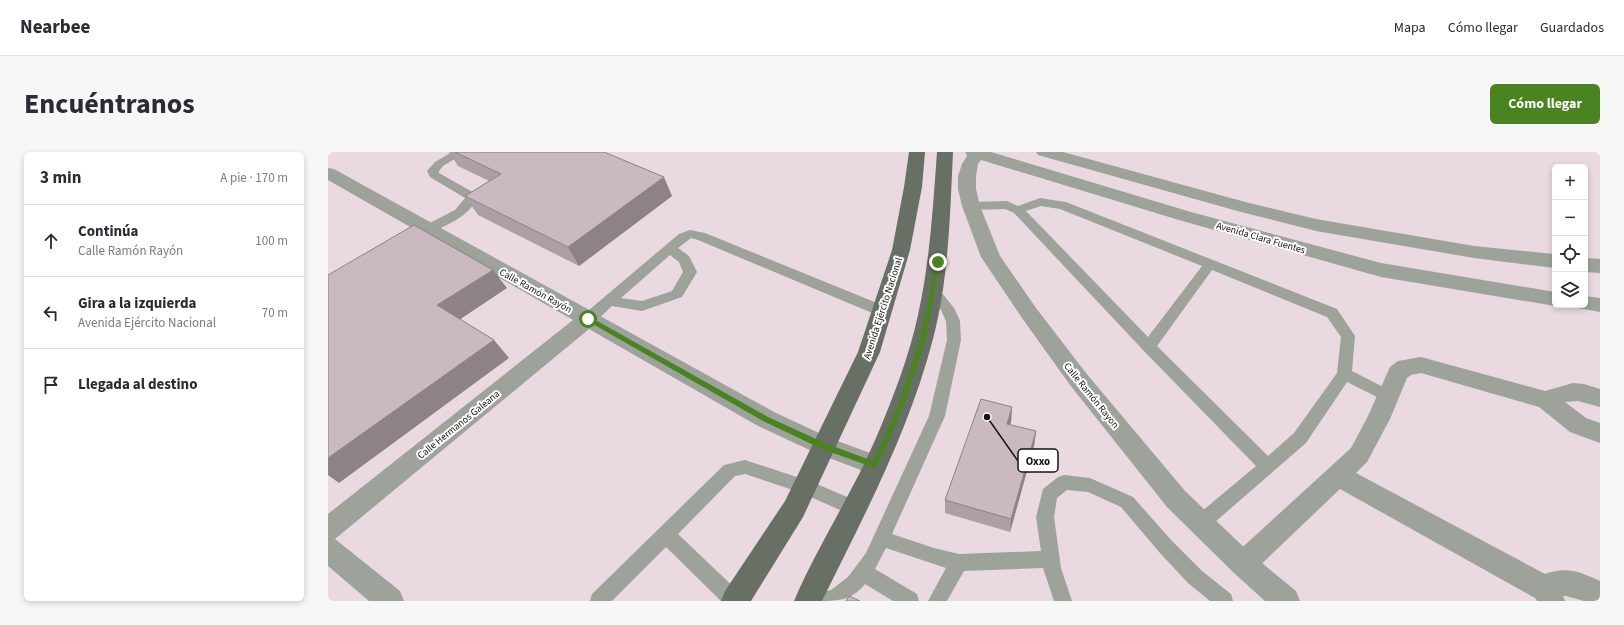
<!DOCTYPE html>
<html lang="es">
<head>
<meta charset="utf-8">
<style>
	:root { --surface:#fff; --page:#f7f7f7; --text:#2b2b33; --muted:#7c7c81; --line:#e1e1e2; --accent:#4a8421 }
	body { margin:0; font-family:"Source Sans 3",sans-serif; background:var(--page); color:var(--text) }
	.controls { position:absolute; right:12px; top:12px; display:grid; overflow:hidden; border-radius:6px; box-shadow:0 2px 6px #0003 }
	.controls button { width:36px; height:36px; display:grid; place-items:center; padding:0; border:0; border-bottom:1px solid var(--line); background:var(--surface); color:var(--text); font:20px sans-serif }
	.stop { position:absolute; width:12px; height:12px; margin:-9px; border:3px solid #4a8421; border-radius:50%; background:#fff }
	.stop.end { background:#4a8421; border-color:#fff; box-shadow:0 1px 4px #0008 }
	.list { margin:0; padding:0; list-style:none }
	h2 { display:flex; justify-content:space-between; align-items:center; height:52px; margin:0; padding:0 16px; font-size:17px }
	h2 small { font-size:13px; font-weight:400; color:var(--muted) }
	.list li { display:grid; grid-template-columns:26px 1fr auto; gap:12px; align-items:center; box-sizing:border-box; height:72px; padding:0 16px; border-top:1px solid var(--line) }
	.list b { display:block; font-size:15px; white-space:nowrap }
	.list p { margin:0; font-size:13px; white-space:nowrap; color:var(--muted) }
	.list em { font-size:13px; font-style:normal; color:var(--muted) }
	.icon { flex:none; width:22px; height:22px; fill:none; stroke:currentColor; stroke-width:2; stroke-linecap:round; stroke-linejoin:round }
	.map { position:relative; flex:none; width:1272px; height:449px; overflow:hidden; border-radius:6px }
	header { display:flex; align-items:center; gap:24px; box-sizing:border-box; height:56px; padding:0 20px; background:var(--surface); border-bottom:1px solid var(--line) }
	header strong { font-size:19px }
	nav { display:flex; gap:22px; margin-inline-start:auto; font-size:14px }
	.intro { display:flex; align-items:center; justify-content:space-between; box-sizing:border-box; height:96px; padding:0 24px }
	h1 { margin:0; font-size:28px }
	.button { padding:10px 18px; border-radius:6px; background:var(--accent); color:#fff; font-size:14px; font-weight:700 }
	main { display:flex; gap:24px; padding:0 24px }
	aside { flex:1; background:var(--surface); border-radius:6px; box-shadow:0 2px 6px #0003 }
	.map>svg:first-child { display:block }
</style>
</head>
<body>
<header>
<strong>Nearbee</strong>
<nav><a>Mapa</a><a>Cómo llegar</a><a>Guardados</a></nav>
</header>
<div class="intro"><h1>Encuéntranos</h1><a class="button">Cómo llegar</a></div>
<main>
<aside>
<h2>3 min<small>A pie · 170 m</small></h2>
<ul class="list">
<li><svg class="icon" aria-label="ahead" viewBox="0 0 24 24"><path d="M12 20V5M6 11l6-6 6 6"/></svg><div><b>Continúa</b><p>Calle Ramón Rayón</p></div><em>100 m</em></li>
<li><svg class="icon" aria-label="left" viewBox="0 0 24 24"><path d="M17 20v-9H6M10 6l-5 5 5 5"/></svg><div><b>Gira a la izquierda</b><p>Avenida Ejército Nacional</p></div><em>70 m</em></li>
<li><svg class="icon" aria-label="arrive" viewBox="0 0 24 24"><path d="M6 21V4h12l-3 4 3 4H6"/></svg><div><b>Llegada al destino</b></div></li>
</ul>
</aside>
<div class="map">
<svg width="1272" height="449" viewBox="0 0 1272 449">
	<rect width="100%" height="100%" fill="#ead9e0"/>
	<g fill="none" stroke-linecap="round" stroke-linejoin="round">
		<path fill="#9da29b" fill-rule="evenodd" d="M124 0H138L115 14 111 19V21L148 42 150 45C141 64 123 71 104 80L100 81 96 80 94 77 96 74 127 58 137 46 102 25 99 19 107 10Z
			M712 46 738 50 1009 157 1027 184 1024 219 1065 240 1068 244 1065 248 1060 250 1055 248 1019 230 978 291 879 377 873 379 867 377 864 371 867 365 928 314 816 199 686 61 677 57 643 58 639 57 637 54 639 51 643 50 679 49 690 54ZM713 54 732 57 874 114 820 185 698 59ZM884 118 999 165 1013 185 1009 221 966 281 940 304 829 194Z
			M362 78 377 81 559 155 561 159 559 163 554 164 549 163 370 88 363 86 350 96 361 104 369 120 354 145 314 159 284 154C276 161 266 174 255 171L253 167 255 163 351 82ZM342 103 351 110 355 120 344 139 314 149 293 146Z
			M605 134 610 136 626 156 632 169 633 188 617 264 564 382 606 396 631 402 713 399 708 365 715 337 730 325 736 323 762 326 805 345 844 389 874 419 903 442 905 449H882L860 431 832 401 793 355 760 340 739 338 729 346 726 365 733 416 744 449H726L715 416 636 419 619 449H600L618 416 558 396 547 417 589 442 591 449H565L537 432C523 449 510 449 488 449L490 442 503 438 520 425 538 401 601 264 619 188 618 169 613 158 598 139 600 136Z
			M417 308 484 330 531 350 534 356 531 362 525 364 474 341 417 322 407 324 350 382 413 442 415 449H393L338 395 284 449H262L264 442 396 313Z"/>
		<path fill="#9da29b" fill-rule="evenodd" d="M0 16 6 17 446 260 504 287 556 306 559 313 556 320 547 323 538 320 488 301 430 274 261 177 7 387 72 439 76 449H41L0 414V362L245 168 0 28Z
			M1093 205 1217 239 1245 231 1256 232 1272 237V255L1250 249 1237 250 1258 266 1272 271V291L1242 280 1211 255 1093 221 1083 223 1079 226 1062 267 1039 310 1028 321 1217 422C1239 414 1252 420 1272 429V449H1256L1238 444H1235L1237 449H1209L1207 446 1012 337 924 421 915 425 906 421 902 412 906 403 1023 296 1040 264 1062 215 1070 209Z"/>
		<path fill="#9da29b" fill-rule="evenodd" d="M637 0H663L863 60 1053 111 1227 140V153H1231L1227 154 1053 125 851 68 653 8 650 12 648 24V37L652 54 672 104 708 156 758 221 857 339 924 403 968 439 972 449H937L906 421 839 355 742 233 694 166 653 105 634 54 630 37V24L634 12 639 4Z
			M708 0H735L921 51 988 67 1146 94 1227 102V116L1146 106 988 79 913 60 710 3Z
			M1257 106 1272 107V121L1257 120Z
			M1257 144 1272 146V160L1250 156 1248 153H1257Z"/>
		<path fill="#686f64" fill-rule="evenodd" d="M581 0H597L594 35 582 98 552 200 475 365 423 449H393L397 439 457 349 530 200 564 98 576 35Z
			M609 0H625C622 62 621 126 605 187 581 279 536 364 494 449H466C490 393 524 342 548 286 565 246 581 205 590 163 602 109 605 54 609 0Z"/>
	</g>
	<path fill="#ae9fa5" d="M121 0H276L344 44 251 114 150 63 137 44 161 29 130 14Z
		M684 255 683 270 682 273 708 279 706 294 682 380 617 361V348Z"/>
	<path fill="#8d8286" d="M336 25 344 44 251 114 240 95Z
		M165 118 179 136 125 172 109 153Z
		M166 188 181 206 11 331 0 323V306Z
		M684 255 683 270 678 286 679 272Z
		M708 279 706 294 682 380 683 367Z"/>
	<path fill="#cab9c0" stroke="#8d8286" d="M127 0H276L336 25 240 95 137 44 173 22Z
		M86 73 165 118 109 153 166 188 0 306V123Z
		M653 247 684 255 679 272 708 279 683 367 617 348Z
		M521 444 532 449H518Z"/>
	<path fill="#4a8421" d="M608 109 612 110 598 186 576 253 550 313 547 316 494 297 435 269 256 167 257 165H262L440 265 499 292 545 309 570 253 592 186Z"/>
	<g text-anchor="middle" stroke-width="4" stroke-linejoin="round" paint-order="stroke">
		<g font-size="10" fill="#181215" stroke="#fff">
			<text transform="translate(933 85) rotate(16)" y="4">Avenida Clara Fuentes</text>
			<text transform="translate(208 138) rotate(29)" y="4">Calle Ramón Rayón</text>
			<text transform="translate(554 156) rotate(-72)" y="4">Avenida Ejército Nacional</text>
			<text transform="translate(764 243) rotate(51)" y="4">Calle Ramón Rayon</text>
			<text transform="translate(130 272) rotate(-39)" y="4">Calle Hermanos Galeana</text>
		</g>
	</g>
	<path fill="none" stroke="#181215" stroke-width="1.5" d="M659 265L690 309"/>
	<circle fill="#181215" stroke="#fff" stroke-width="1.5" cx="659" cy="265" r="4"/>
	<rect fill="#fff" stroke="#181215" stroke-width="1.5" x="690" y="297" width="40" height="23" rx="4"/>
	<g font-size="11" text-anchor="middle" font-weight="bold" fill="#181215">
		<text x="710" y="313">Oxxo</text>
	</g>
</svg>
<div class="controls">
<button>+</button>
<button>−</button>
<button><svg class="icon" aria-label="locate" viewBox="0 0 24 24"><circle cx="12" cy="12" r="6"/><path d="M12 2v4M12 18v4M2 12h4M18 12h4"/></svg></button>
<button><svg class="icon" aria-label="layers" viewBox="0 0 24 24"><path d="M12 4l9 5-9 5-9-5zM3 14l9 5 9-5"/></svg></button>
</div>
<div class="stop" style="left:260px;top:167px"></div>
<div class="stop end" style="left:610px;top:110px"></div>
</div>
</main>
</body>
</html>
